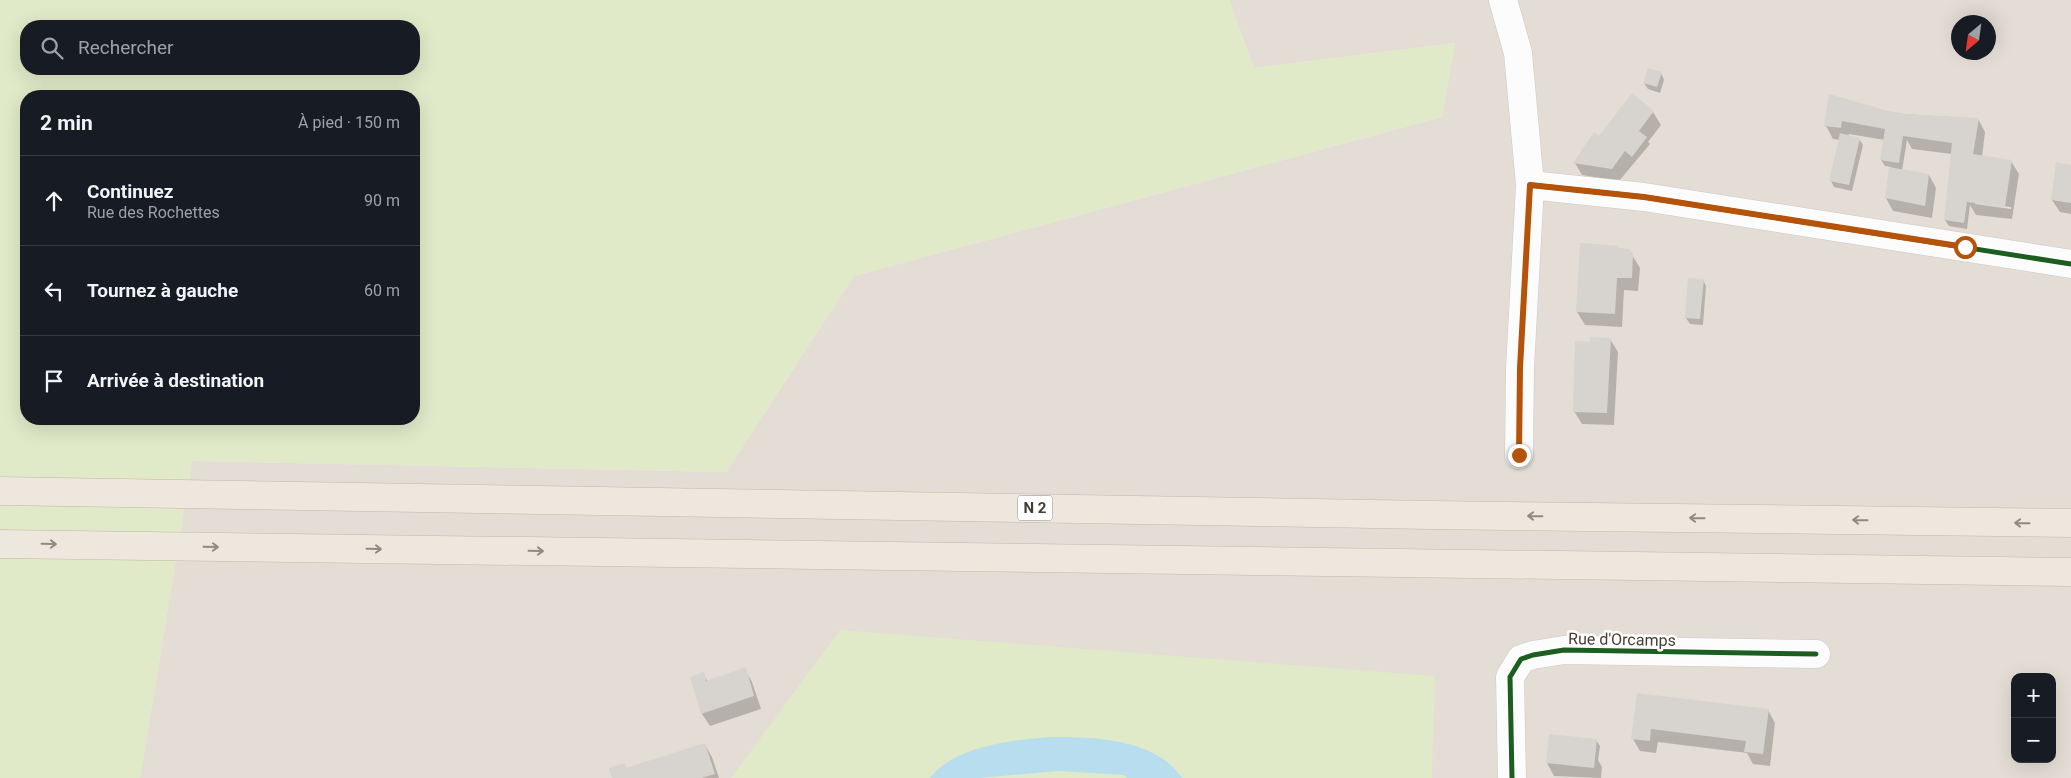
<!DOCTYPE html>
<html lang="fr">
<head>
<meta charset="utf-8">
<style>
	:root { --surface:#171b24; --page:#20242c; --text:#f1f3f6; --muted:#9ea1a6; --line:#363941 }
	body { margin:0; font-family:Roboto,sans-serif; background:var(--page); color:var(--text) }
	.controls { position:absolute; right:15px; bottom:15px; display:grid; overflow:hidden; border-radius:10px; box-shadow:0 5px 20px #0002 }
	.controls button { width:45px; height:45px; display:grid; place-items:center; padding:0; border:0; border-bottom:1px solid var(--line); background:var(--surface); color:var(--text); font:25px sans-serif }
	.compass { position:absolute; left:1951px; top:15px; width:45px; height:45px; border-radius:50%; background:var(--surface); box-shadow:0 5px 20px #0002; rotate:209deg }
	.stop { position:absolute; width:15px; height:15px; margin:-11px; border:4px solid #b45309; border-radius:50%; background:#fff }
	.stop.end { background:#b45309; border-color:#fff; box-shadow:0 1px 5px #0008 }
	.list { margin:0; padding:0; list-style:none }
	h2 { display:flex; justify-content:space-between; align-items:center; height:65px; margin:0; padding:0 20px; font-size:21px }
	h2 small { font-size:16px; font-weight:400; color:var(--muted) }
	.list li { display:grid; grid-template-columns:32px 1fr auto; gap:15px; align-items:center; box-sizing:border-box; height:90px; padding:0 20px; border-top:1px solid var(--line) }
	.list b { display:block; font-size:19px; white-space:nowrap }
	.list p { margin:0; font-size:16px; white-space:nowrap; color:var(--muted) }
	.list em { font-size:16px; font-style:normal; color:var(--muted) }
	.icon { flex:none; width:28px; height:28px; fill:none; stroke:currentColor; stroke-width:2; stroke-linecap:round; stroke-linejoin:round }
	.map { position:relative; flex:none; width:2071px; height:778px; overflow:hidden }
	.search { position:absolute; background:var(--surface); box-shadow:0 5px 20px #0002; left:20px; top:20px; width:400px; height:55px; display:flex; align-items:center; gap:12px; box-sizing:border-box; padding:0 18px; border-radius:20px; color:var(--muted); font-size:19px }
	.panel { position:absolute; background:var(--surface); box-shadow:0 5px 20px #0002; left:20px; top:90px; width:400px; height:335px; border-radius:20px }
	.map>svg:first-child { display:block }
</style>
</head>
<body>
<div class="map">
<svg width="2071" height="778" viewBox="0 0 2071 778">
	<rect width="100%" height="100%" fill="#efece8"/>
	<path fill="#e3ddd5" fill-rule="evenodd" d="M1229 0H2071V778H140L192 461 726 472 854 276 1442 117 1455 43 1254 68ZM1958 22H1988V52H1958ZM2015 677H2052V759H2015Z"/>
	<path fill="#e0e9c8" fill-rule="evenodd" d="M0 0H1229L1254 68 1455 43 1442 117 854 276 726 472 192 461 140 778H0ZM26 26H414V69H26ZM26 96H414V419H26Z
		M840 630 1435 676 1432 778H731Z"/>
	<path fill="#b8ddee" d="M1050 737C1093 737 1155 738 1182 778H1127L1124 775 1059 771 978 778H930C954 746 1013 740 1050 737Z"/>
	<path fill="#0003" fill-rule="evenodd" d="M1661 73 1664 80 1660 93 1648 89 1644 83Z
		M1632 95 1653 112 1661 125 1648 142 1650 144 1619 181 1582 175 1575 163 1600 137Z
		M1830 95 1889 113 1978 119 1985 132 1982 157 2011 161 2019 174 2012 219 1976 215 1970 205 1967 229 1949 226 1945 220 1952 154 1912 149 1907 140 1902 171 1929 175 1936 188 1932 218 1893 211 1886 198 1891 167 1885 166 1881 160 1885 140 1849 134 1848 136 1859 139 1863 145 1852 191 1834 187 1831 181 1840 140 1833 139 1826 126ZM1975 202 2011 207V209L1975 204Z
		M2071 166V214L2060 212 2052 200Z
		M1632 255 1640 268 1638 291 1624 290 1622 327 1585 325 1577 312Z
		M1703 280 1706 286 1703 325 1690 324 1686 318Z
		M1610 339 1618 352 1614 425 1582 424 1574 411 1591 343Z
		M745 669 752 682 761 709 710 726 702 714 691 678 703 674 708 682Z
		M1638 694 1768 710 1775 723 1770 766 1753 764 1747 753 1658 742 1656 753 1640 751 1633 739Z
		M1550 735 1596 740 1600 746 1598 760 1602 767 1601 778 1554 776 1547 763Z
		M705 745 712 757 719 778H613L624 765 627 769Z"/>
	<path fill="#d7d3cf" d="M1648 68 1662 72 1657 87 1643 83Z
		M1632 93 1654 111 1639 131 1647 137 1632 157 1625 151 1612 169 1573 163 1594 132 1599 136Z
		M1829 94 1888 111 1907 114 1979 118 1973 154 2012 160 2005 207 1967 202 1964 223 1944 220 1952 143 1903 136 1899 163 1880 160 1885 129 1842 121 1841 128 1824 126Z
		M1840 133 1860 138 1849 185 1829 181Z
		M2056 162 2071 165V203L2051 200Z
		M1889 167 1929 174 1925 206 1885 198Z
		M1580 243 1619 246V248L1629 249 1633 254 1632 278H1617L1615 314 1576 312Z
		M1688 278 1704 279 1700 319 1685 318Z
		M1590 337 1611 338 1607 413 1573 412 1575 341 1590 342Z
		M746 667 754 696 701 714 690 677 704 672 706 681Z
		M1637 693 1769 709 1763 754 1744 752 1746 741 1651 729 1650 741 1631 739Z
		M1549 734 1597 739 1594 768 1546 763Z
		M705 743 715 774 701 778H612L609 768 625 763 626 768Z"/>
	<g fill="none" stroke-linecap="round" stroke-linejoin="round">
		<defs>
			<path id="minor" d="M1503 0 1518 53 1530 185 1520 368 1519 455
				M1530 185 1644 197 2071 264
				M1512 778 1510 677 1521 659 1533 655 1564 650 1816 654"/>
			<path id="trunk" d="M0 491 1431 515 2071 523
				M0 544 2071 572"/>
		</defs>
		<use href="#minor" stroke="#ccc8c4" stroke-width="29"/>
		<use href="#trunk" stroke="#c7b6a3" stroke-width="29"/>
		<use href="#minor" stroke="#fdfcfc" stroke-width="28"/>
		<use href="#trunk" stroke="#eee7dd" stroke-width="28"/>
		<defs>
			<path id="cycleway" d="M1530 185 1644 197 2071 264
				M1512 778 1510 677 1521 659 1533 655 1564 650 1816 654"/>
		</defs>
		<use href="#cycleway" stroke="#fff" stroke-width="8"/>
		<use href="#cycleway" stroke="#1b5e20" stroke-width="5"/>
	</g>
	<defs><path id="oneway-shaft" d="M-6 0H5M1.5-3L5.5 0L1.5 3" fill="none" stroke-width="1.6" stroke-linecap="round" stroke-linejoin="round" transform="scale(1.25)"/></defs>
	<g stroke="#918a80">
		<use href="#oneway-shaft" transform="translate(1535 516) rotate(-179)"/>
		<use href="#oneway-shaft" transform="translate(1697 518) rotate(-179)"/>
		<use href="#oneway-shaft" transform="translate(1860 520) rotate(-179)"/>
		<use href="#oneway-shaft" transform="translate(2022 523) rotate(-179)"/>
		<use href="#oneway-shaft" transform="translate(49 544) rotate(1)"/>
		<use href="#oneway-shaft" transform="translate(211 547) rotate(1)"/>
		<use href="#oneway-shaft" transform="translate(374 549) rotate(1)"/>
		<use href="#oneway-shaft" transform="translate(536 551) rotate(1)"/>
	</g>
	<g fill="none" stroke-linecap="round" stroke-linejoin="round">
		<path stroke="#b45309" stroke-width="6" d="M1519 455 1520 368 1530 185 1644 197 1965 247"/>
	</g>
	<g text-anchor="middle" stroke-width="5" stroke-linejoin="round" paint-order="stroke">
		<rect fill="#fff" stroke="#7d7771" stroke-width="1" x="1017.5" y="495.5" width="35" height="25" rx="4"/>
		<g font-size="15" font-weight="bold" fill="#453d34">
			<text x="1035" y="513">N 2</text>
		</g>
		<g font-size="16" fill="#453d34" stroke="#fff">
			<text transform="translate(1622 639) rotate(1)" y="6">Rue d'Orcamps</text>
		</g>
	</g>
</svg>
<div class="controls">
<button>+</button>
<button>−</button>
</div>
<svg class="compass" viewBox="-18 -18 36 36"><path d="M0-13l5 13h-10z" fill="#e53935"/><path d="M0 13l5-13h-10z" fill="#9ea1a6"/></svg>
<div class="stop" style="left:1965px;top:247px"></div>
<div class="stop end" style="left:1519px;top:455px"></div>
<div class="search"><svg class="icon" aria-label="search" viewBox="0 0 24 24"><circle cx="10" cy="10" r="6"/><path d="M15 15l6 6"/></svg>Rechercher</div>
<section class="panel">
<h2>2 min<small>À pied · 150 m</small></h2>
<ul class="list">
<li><svg class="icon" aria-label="ahead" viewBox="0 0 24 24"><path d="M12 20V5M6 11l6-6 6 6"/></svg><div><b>Continuez</b><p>Rue des Rochettes</p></div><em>90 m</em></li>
<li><svg class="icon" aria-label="left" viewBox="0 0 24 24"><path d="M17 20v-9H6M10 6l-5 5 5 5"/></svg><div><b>Tournez à gauche</b></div><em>60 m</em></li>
<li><svg class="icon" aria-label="arrive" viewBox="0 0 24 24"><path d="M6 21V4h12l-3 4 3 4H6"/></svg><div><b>Arrivée à destination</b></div></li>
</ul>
</section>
</div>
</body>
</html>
